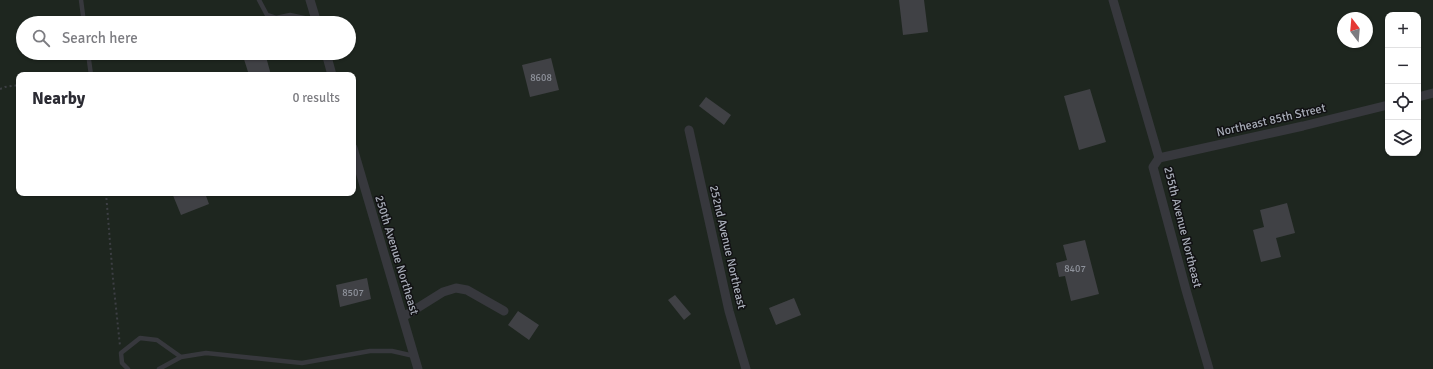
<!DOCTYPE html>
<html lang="en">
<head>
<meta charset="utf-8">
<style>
	:root { --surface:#fff; --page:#f2f2f3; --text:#2b2b33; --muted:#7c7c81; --line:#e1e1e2 }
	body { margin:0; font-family:Signika,sans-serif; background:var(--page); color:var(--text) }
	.controls { position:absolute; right:12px; top:12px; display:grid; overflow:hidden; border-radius:8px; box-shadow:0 1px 3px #0004 }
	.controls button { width:36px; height:36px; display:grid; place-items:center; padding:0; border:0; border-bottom:1px solid var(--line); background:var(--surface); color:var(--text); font:20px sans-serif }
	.compass { position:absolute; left:1337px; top:12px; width:36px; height:36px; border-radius:50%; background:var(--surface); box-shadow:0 1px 3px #0004; rotate:344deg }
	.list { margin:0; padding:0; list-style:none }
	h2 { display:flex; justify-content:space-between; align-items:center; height:52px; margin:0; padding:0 16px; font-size:17px }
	h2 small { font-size:13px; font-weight:400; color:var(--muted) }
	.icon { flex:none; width:22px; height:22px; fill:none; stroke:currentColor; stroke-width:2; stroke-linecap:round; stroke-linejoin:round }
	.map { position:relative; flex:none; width:1433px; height:369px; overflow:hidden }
	.search { position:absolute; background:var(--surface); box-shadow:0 1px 3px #0004; left:16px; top:16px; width:340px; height:44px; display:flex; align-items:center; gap:10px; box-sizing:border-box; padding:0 14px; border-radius:22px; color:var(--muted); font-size:15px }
	.panel { position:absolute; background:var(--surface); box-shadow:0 1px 3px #0004; left:16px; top:72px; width:340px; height:124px; border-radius:8px }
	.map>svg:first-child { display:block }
</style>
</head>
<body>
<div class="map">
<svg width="1433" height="369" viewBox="0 0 1433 369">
	<rect width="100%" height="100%" fill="#161618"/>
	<path fill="#1e261f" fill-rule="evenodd" d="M0 0H1433V369H0ZM1388 15H1418V153H1388ZM1343 18H1367V42H1343ZM23 23H349V53H23ZM19 75H353V193H19Z"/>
	<path fill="#404145" d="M899 0H924L928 32 903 35Z
		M242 53H265L271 75H249Z
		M551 58 559 90 530 97 522 65Z
		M1090 89 1106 142 1079 150 1064 96Z
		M706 97 731 115 724 125 699 106Z
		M172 193H205L209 204 181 215Z
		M1287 203 1295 233 1276 238 1281 257 1261 262 1253 230 1264 227 1260 210Z
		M1085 240 1099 294 1071 301 1065 276 1059 277 1056 263 1067 260 1063 245Z
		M367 278 371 299 340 307 336 285Z
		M675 295 691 314 684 320 668 300Z
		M794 298 801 315 776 325 769 308Z
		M518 311 539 325 529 340 508 325Z"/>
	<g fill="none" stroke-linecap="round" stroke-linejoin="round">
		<path stroke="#3d3f44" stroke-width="2" stroke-dasharray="2 3" stroke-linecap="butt" d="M0 89 5 87 19 85
			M106 193 113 279 120 346"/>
		<path stroke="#37383d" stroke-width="4.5" d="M81 0 84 23
			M259 0 267 15 276 18 290 15 304 18 316 22
			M88 53 91 75
			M128 369 122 363 121 353 140 338 157 340 181 357
			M159 369 181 357 206 353 302 363 370 351H392L414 356"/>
		<path stroke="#37383d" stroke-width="9" d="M310 0 317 23
			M1113 0 1159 158 1153 167 1186 290 1209 369
			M326 53 332 75
			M1418 97 1433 93
			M689 130 729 311 746 369
			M353 148 418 369
			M1159 158 1303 126 1388 105
			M403 317 443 292 456 288 467 290 504 311"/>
	</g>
	<g text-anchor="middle" stroke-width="3" stroke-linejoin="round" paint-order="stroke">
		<g font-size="10" fill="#8e929b">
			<text x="541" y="81">8608</text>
			<text x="1075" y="272">8407</text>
			<text x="353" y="296">8507</text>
		</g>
		<g font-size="12" fill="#a8adb8" stroke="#111113">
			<text transform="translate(1271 120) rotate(-13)" y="4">Northeast 85th Street</text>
			<text transform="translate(1183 227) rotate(76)" y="4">255th Avenue Northeast</text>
			<text transform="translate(728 247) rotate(77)" y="4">252nd Avenue Northeast</text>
			<text transform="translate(397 255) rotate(73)" y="4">250th Avenue Northeast</text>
		</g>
	</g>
</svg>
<div class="controls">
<button>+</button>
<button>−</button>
<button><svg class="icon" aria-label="locate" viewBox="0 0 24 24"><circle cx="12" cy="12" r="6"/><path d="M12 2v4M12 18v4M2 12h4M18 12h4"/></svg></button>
<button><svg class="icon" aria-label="layers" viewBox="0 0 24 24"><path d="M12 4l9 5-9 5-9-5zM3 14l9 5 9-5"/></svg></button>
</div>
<svg class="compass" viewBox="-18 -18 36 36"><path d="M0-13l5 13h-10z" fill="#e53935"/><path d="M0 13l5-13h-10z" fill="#7c7c81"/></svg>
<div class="search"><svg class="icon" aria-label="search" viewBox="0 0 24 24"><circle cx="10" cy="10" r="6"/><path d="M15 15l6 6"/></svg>Search here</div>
<section class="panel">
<h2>Nearby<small>0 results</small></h2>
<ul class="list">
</ul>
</section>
</div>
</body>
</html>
